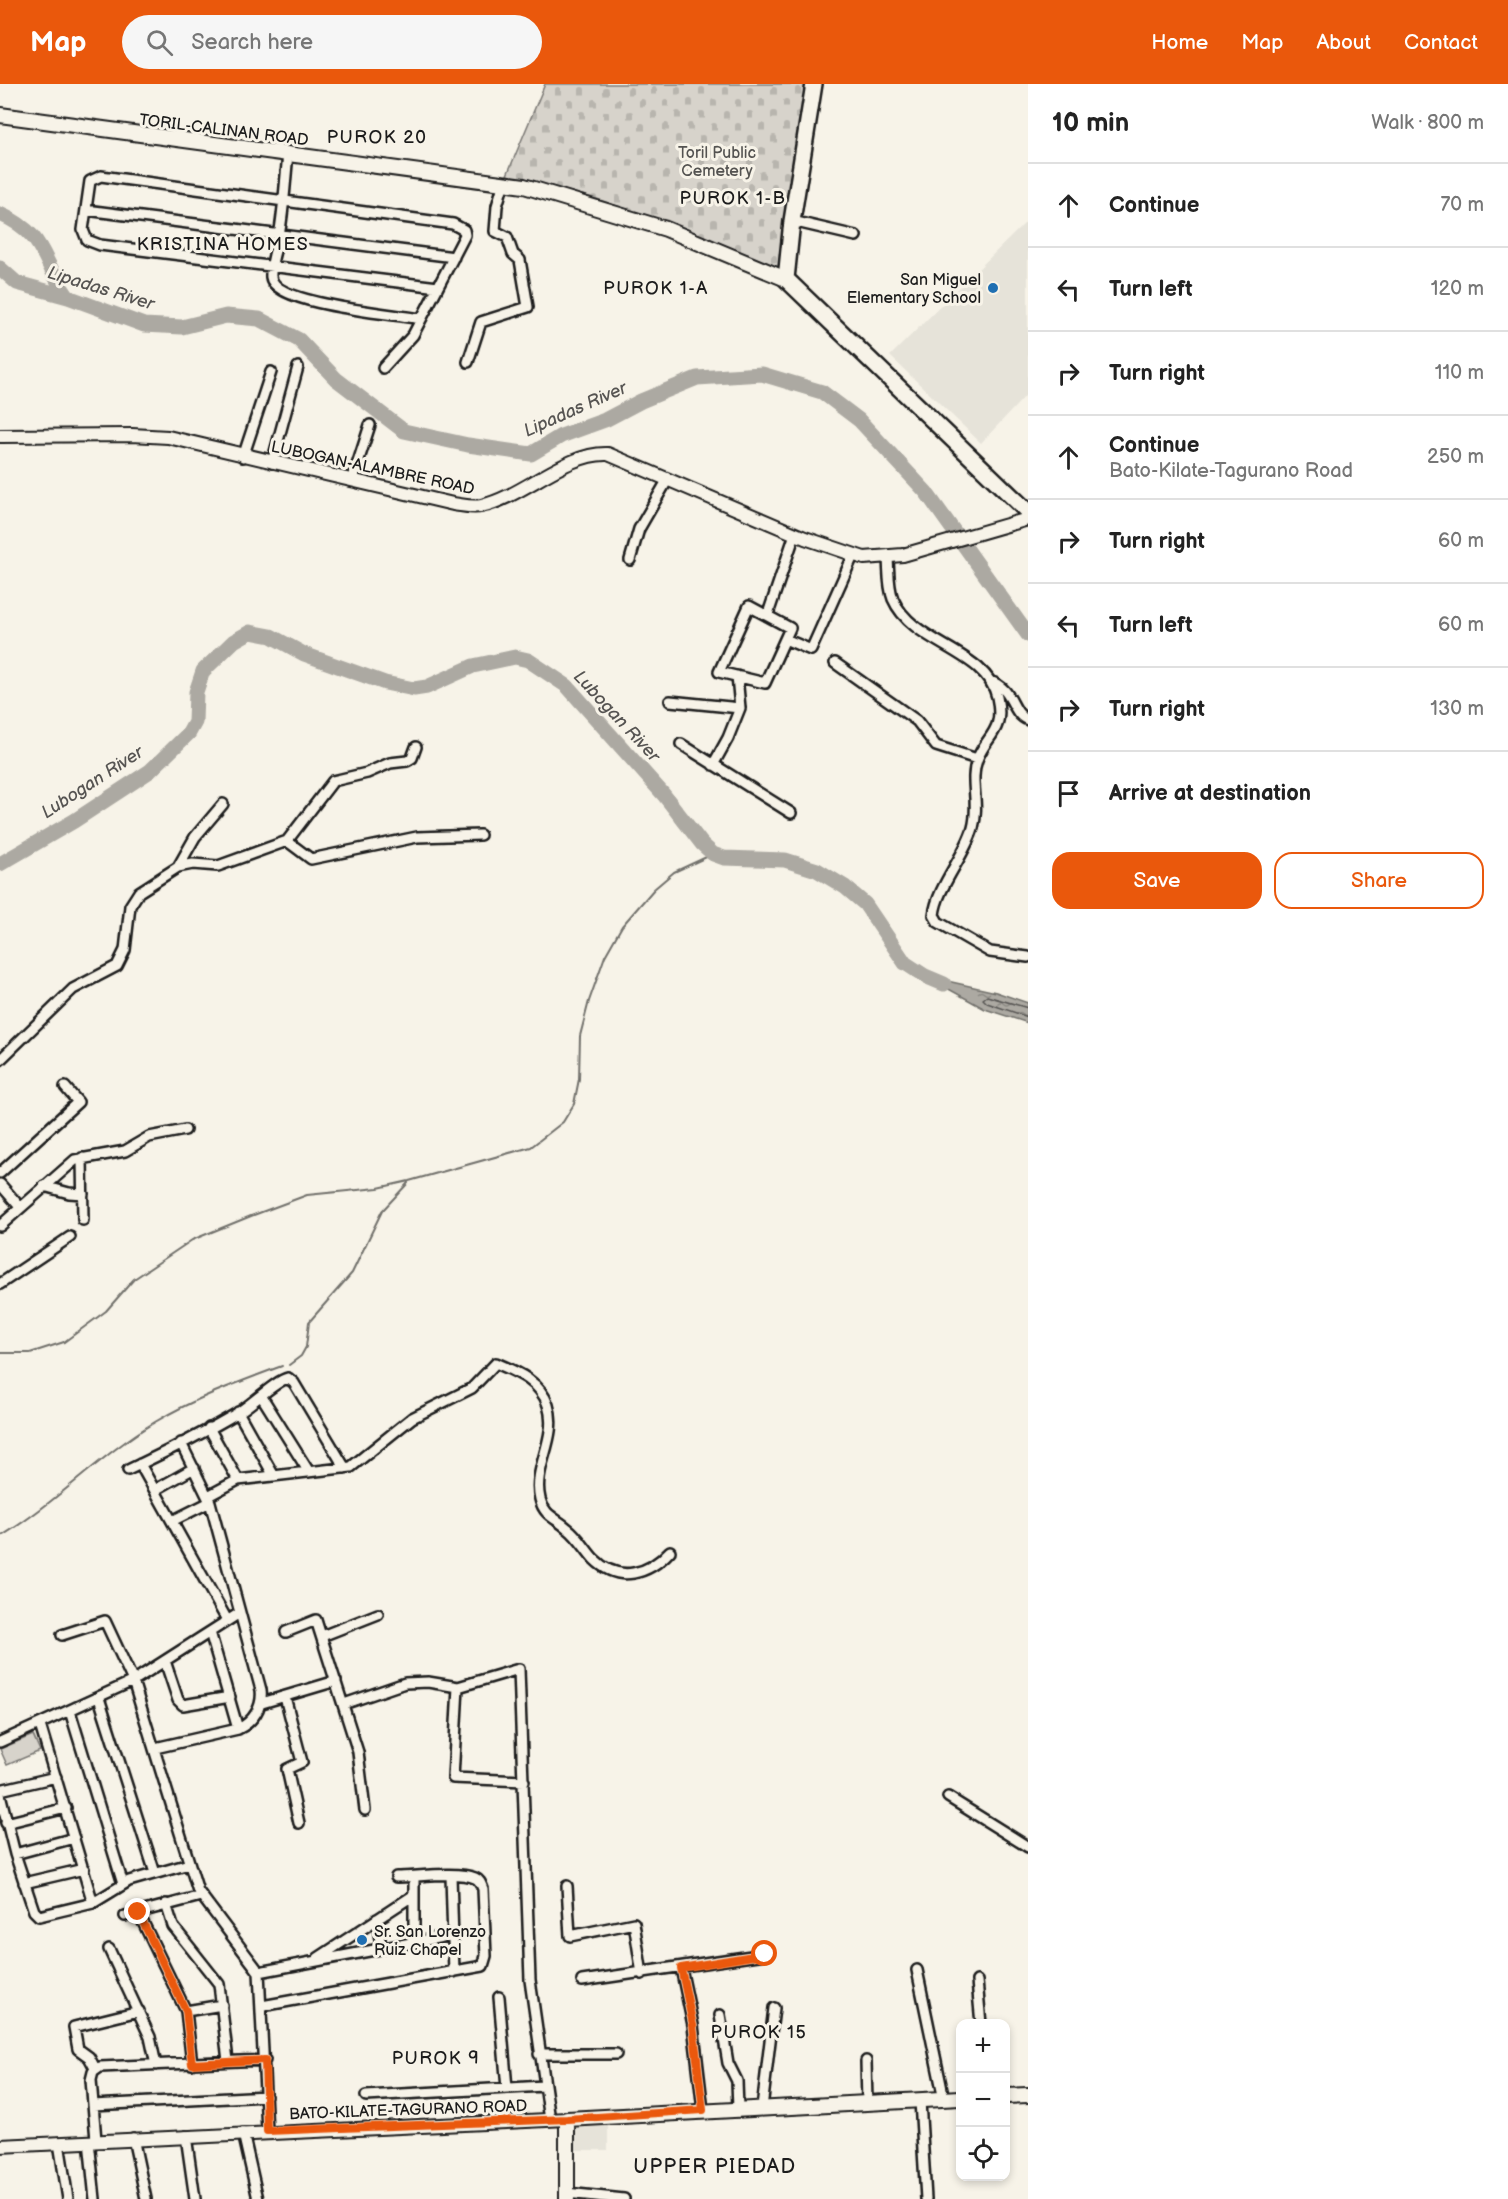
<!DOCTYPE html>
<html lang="en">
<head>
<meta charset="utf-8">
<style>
	:root { --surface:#fff; --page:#f6f6f6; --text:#222; --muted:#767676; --line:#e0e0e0; --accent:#ea580c }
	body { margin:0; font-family:"Balsamiq Sans",sans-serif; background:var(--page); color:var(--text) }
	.controls { position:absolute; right:18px; bottom:18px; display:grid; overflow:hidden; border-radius:12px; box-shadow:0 3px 9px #0003 }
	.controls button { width:54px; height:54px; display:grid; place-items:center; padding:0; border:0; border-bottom:2px solid var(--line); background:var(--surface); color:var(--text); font:30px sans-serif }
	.stop { position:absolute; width:18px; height:18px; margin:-14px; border:4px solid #ea580c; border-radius:50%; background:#fff }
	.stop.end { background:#ea580c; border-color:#fff; box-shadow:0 2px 6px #0008 }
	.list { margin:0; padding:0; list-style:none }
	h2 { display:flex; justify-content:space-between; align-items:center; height:78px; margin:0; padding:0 24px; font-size:26px }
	h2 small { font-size:20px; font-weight:400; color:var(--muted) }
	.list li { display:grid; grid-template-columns:39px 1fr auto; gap:18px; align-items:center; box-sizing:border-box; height:84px; padding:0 24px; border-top:2px solid var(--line) }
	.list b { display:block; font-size:22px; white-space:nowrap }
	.list p { margin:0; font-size:20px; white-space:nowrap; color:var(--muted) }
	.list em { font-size:20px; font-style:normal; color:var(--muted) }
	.actions { display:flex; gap:12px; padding:18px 24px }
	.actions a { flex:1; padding:14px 0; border:2px solid var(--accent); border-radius:18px; text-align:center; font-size:21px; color:var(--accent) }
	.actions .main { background:var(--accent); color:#fff }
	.icon { flex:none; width:33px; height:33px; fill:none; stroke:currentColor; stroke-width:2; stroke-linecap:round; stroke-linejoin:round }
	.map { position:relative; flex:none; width:1028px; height:2115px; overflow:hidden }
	header { display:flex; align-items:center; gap:36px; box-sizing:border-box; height:84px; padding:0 30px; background:var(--accent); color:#fff }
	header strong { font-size:28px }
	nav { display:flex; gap:33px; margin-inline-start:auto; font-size:21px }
	.search { width:420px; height:54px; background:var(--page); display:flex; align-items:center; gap:15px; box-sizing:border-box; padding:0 21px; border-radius:33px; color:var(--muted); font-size:22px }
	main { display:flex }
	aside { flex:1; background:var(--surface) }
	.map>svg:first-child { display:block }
</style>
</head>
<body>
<header>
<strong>Map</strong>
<div class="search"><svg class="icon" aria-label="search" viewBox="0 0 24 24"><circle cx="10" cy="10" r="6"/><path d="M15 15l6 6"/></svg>Search here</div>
<nav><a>Home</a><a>Map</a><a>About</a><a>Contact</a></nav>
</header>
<main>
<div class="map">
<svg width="1028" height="2115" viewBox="0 0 1028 2115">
	<defs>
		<pattern id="cemetery-stones" width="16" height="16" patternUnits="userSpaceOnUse" patternTransform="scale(1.5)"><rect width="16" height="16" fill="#d7d3cb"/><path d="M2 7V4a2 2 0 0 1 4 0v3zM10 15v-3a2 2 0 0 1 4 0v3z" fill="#b8b5ae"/></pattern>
		<pattern id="water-ripples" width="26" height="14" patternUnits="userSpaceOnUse" patternTransform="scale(1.5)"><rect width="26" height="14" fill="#aca9a2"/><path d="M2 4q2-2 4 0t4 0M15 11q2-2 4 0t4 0" fill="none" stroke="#8b8983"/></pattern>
	</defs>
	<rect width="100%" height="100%" fill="#f7f3e8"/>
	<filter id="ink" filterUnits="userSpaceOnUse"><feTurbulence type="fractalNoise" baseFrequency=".0167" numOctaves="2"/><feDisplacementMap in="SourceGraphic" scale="12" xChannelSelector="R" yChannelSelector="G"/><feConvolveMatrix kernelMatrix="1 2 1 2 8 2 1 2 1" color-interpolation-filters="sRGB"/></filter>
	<g filter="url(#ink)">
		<path fill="#e6e3d9" d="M1028 136V309L981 359 890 272Z
			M608 2039V2066H573V2041Z"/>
		<path fill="url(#cemetery-stones)" stroke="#7a7874" stroke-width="1.5" d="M545 0H806L781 190 703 152 597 115 507 91Z"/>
		<path fill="#d7d3cb" stroke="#7a7874" stroke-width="1.5" d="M33 1651 40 1667 7 1681 0 1665Z"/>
		<path fill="url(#water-ripples)" stroke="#72716c" stroke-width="1.5" d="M925 892 996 908 1028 919V939L985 925Z"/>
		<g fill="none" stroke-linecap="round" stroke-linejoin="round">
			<path stroke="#565452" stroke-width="1.5" d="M1028 924 987 912 983 915 987 919 1028 933"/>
			<path stroke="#72716c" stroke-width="2" d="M0 1269H30L64 1258 106 1227 134 1195 192 1156 251 1132 307 1111 378 1104 409 1097 531 1063 563 1038 574 1020 579 995 580 952 589 917 605 872 622 842 654 805 674 788 713 770
				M289 1281 301 1272 306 1263 309 1238 352 1189 382 1127 408 1099
				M0 1453C55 1420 100 1371 155 1338 195 1314 239 1298 282 1282"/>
			<path stroke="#aca9a2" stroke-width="15" d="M0 130C48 151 40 176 68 213
				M0 184 17 199 68 213 144 241 182 243 226 232 259 235 299 256 336 295 404 347 468 361 531 370 561 352 605 336 641 317 697 294 762 290 822 308 859 336 926 408 1028 551
				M0 780 74 737 150 687 189 649 195 638 196 608 203 587 234 557 250 548 271 552 304 570 385 599 414 605 427 603 473 582 515 573 528 576 567 602 664 711 702 760 713 770 724 774 785 776 817 786 845 803 865 820 905 879 925 892 944 900"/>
			<defs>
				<path id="minor" d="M288 70C285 98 284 125 279 152 276 165 270 180 271 193 274 221 396 230 421 235
					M86 126 454 173
					M792 137 856 152
					M468 278 481 238 528 223 520 176 513 170 507 153 495 147 497 122 504 98
					M383 284 413 251 465 151 464 146 453 140 101 92 90 97 83 146 87 156 100 161 438 203
					M243 373 271 288
					M272 379 298 283
					M352 397 370 341
					M888 474C889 488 888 502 893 515 913 561 986 566 997 613 1005 649 986 651 977 676 969 697 980 719 973 744 965 772 937 803 934 831L938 838 990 868 1028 873
					M630 476 639 445 668 395
					M749 522 790 544 765 599 719 588Z
					M768 530 795 450
					M785 555 811 566 853 472
					M835 579 917 637 936 662 977 675
					M990 597C1015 606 1010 629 1028 636
					M670 617 740 624
					M681 660 791 729
					M713 681 728 654 740 624 737 592
					M287 757 311 775 417 753 480 751
					M178 783 195 753 223 720
					M0 976 73 905 117 882 125 866 130 822 139 808 178 783 193 780 218 782 287 757 333 697 367 689 390 679 407 677 412 674 416 663
					M82 1074 83 1136
					M0 1089 78 1018 65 1003
					M0 1100 20 1123
					M44 1102 69 1109 83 1110
					M0 1142 75 1076 125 1067 149 1053 185 1046
					M0 1200 70 1153
					M262 1313 309 1388
					M238 1328 274 1392
					M209 1344 238 1396
					M140 1380 227 1536
					M128 1386C166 1368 204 1349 239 1328 252 1320 277 1296 288 1294L294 1299 345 1384
					M155 1406 194 1384
					M208 1412 238 1396 351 1383 412 1334 472 1304 496 1279C517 1288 540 1297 548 1321 559 1354 532 1383 540 1415 544 1432 556 1434 567 1444 578 1452 585 1465 594 1475 619 1500 649 1490 670 1467
					M172 1437 210 1418
					M210 1548 238 1645
					M286 1548 316 1536 358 1668 365 1726
					M62 1551 105 1537 133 1597 198 1807 259 1888 267 2047
					M322 1552 378 1530
					M165 1577 178 1616 183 1621 230 1613
					M458 1603 453 1694 524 1697
					M285 1613 302 1678 287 1685 299 1739
					M99 1614 155 1789
					M262 1619 336 1597
					M344 1620 405 1599 428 1598 458 1603 519 1585 530 1896 550 2036
					M70 1627 123 1800
					M40 1641 93 1819
					M0 1658 133 1597 238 1530
					M155 1664 238 1645C253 1638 263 1623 261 1606L210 1418 181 1359
					M0 1706 56 1693
					M0 1710 15 1770 34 1827 39 1832 93 1819 129 1797 189 1780
					M948 1713 1028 1763
					M6 1739 66 1724
					M15 1770 74 1754
					M451 1792 454 1888
					M24 1799 84 1785
					M567 1802 570 1852 634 1839 642 1890
					M166 1820 173 1842 219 1900 228 1977
					M138 1828 186 1927 192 1980
					M125 1832 201 1812
					M377 1835 381 1863
					M414 1857V1793
					M109 1865 150 1953 156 1981
					M318 1874 414 1811
					M681 1884 693 1941 703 2026
					M917 1886 944 2015
					M259 1888 453 1851
					M582 1897 765 1870
					M977 1897 981 1940
					M499 1913 507 2004
					M262 1922 483 1882 486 1872 483 1805C481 1800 480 1796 475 1794 457 1787 416 1793 396 1793
					M186 1927 222 1921
					M720 1931 728 1979 737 1997 738 2025
					M539 1970H616
					M866 1977 867 2019
					M96 1986 89 1973 78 1965 74 1943 139 1927
					M366 2012 544 2002
					M920 2017 926 2115
					M93 2021 266 2012
					M762 2024 774 1924
					M243 2049 258 2115
					M186 2052 195 2115
					M133 2054 146 2115
					M96 2056 91 1996 93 1988 100 1983 265 1976
					M89 2057 95 2115
					M59 2059 68 2115
					M567 2109 624 2115"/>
				<path id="tertiary" d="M0 352 132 351 168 353 453 420C462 421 472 424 481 422 523 413 566 368 608 370L805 454 864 474 903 471 1028 435
					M0 2062 567 2035"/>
				<path id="secondary" d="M0 31 524 102 666 145 786 195
					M1006 2012 1028 2011
					M567 2115V2035L960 2014"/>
				<path id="primary" d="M814 0 792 137 786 195 1028 428"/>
			</defs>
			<use href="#minor" stroke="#1c1c1c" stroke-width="14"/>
			<use href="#tertiary" stroke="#1c1c1c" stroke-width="16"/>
			<use href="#secondary" stroke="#1c1c1c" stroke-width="18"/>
			<use href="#primary" stroke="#1c1c1c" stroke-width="20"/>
			<use href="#minor" stroke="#f7f3e8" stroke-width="9"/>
			<use href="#tertiary" stroke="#f7f3e8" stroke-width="12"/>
			<use href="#secondary" stroke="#f7f3e8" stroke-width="14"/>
			<use href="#primary" stroke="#f7f3e8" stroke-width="15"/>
		</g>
	</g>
	<g fill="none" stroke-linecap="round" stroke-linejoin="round" filter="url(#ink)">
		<path stroke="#ea580c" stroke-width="8" d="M138 1828 186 1927 192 1980 265 1976 267 2047 567 2035 703 2026 693 1941 681 1884 765 1870"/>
	</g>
	<g fill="#1f6fb2" stroke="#f7f3e8" stroke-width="2">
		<circle cx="993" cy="204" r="6"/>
		<circle cx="362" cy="1856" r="6"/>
	</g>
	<g text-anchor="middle" stroke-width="6" stroke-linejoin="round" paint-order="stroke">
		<g font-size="16" fill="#1c1c1c" stroke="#f7f3e8">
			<text transform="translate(224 45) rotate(7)" y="6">TORIL-CALINAN ROAD</text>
			<text transform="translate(373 383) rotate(12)" y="6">LUBOGAN-ALAMBRE ROAD</text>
			<text transform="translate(408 2025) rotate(-2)" y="6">BATO-KILATE-TAGURANO ROAD</text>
		</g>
		<g font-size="16" fill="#545351" stroke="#f7f3e8">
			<text x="717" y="74">Toril Public<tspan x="717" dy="18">Cemetery</tspan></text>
		</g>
		<g font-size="16" fill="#1c1c1c" stroke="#f7f3e8" text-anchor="end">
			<text x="981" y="201">San Miguel<tspan x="981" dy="18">Elementary School</tspan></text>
			<text x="374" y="1853" text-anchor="start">Sr. San Lorenzo<tspan x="374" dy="18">Ruiz Chapel</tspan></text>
		</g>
		<g font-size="18" letter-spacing="1.5" fill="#1c1c1c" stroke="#f7f3e8">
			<text x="377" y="59">PUROK 20</text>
			<text x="733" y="120">PUROK 1-B</text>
			<text x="223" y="166">KRISTINA HOMES</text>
			<text x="656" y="210">PUROK 1-A</text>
			<text x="759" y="1954">PUROK 15</text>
			<text x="436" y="1980">PUROK 9</text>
		</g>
		<g font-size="18" font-style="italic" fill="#565452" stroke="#f7f3e8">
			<text transform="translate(101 204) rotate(17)" y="6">Lipadas River</text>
			<text transform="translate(575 325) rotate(-24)" y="6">Lipadas River</text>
			<text transform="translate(617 632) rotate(47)" y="6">Lubogan River</text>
			<text transform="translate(92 698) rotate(-33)" y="6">Lubogan River</text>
		</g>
		<g font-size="20" letter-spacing="1.5" fill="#1c1c1c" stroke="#f7f3e8">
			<text x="715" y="2089">UPPER PIEDAD</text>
		</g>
	</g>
</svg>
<div class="controls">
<button>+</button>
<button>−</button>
<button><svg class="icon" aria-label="locate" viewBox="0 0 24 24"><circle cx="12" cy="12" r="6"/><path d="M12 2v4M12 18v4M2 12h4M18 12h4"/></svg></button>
</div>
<div class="stop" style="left:765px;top:1870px"></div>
<div class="stop end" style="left:138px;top:1828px"></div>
</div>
<aside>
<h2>10 min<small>Walk · 800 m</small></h2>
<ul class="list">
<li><svg class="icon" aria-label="ahead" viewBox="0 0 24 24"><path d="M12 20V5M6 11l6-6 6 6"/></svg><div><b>Continue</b></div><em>70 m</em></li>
<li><svg class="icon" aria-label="left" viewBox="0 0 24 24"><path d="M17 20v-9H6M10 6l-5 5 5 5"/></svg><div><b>Turn left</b></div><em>120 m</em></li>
<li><svg class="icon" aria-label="right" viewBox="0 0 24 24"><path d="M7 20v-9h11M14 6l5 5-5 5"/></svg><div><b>Turn right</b></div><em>110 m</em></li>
<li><svg class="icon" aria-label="ahead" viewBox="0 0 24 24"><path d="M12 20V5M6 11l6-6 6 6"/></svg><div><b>Continue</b><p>Bato-Kilate-Tagurano Road</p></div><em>250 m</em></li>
<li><svg class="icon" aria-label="right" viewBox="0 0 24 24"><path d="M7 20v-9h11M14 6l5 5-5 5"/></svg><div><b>Turn right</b></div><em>60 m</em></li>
<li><svg class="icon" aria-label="left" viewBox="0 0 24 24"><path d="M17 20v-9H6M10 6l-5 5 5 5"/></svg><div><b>Turn left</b></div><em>60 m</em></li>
<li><svg class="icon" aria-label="right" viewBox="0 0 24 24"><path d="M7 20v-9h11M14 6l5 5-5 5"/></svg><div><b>Turn right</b></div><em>130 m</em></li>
<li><svg class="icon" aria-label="arrive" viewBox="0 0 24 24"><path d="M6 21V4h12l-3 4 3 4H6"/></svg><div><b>Arrive at destination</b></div></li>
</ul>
<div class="actions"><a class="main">Save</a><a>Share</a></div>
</aside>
</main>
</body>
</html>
